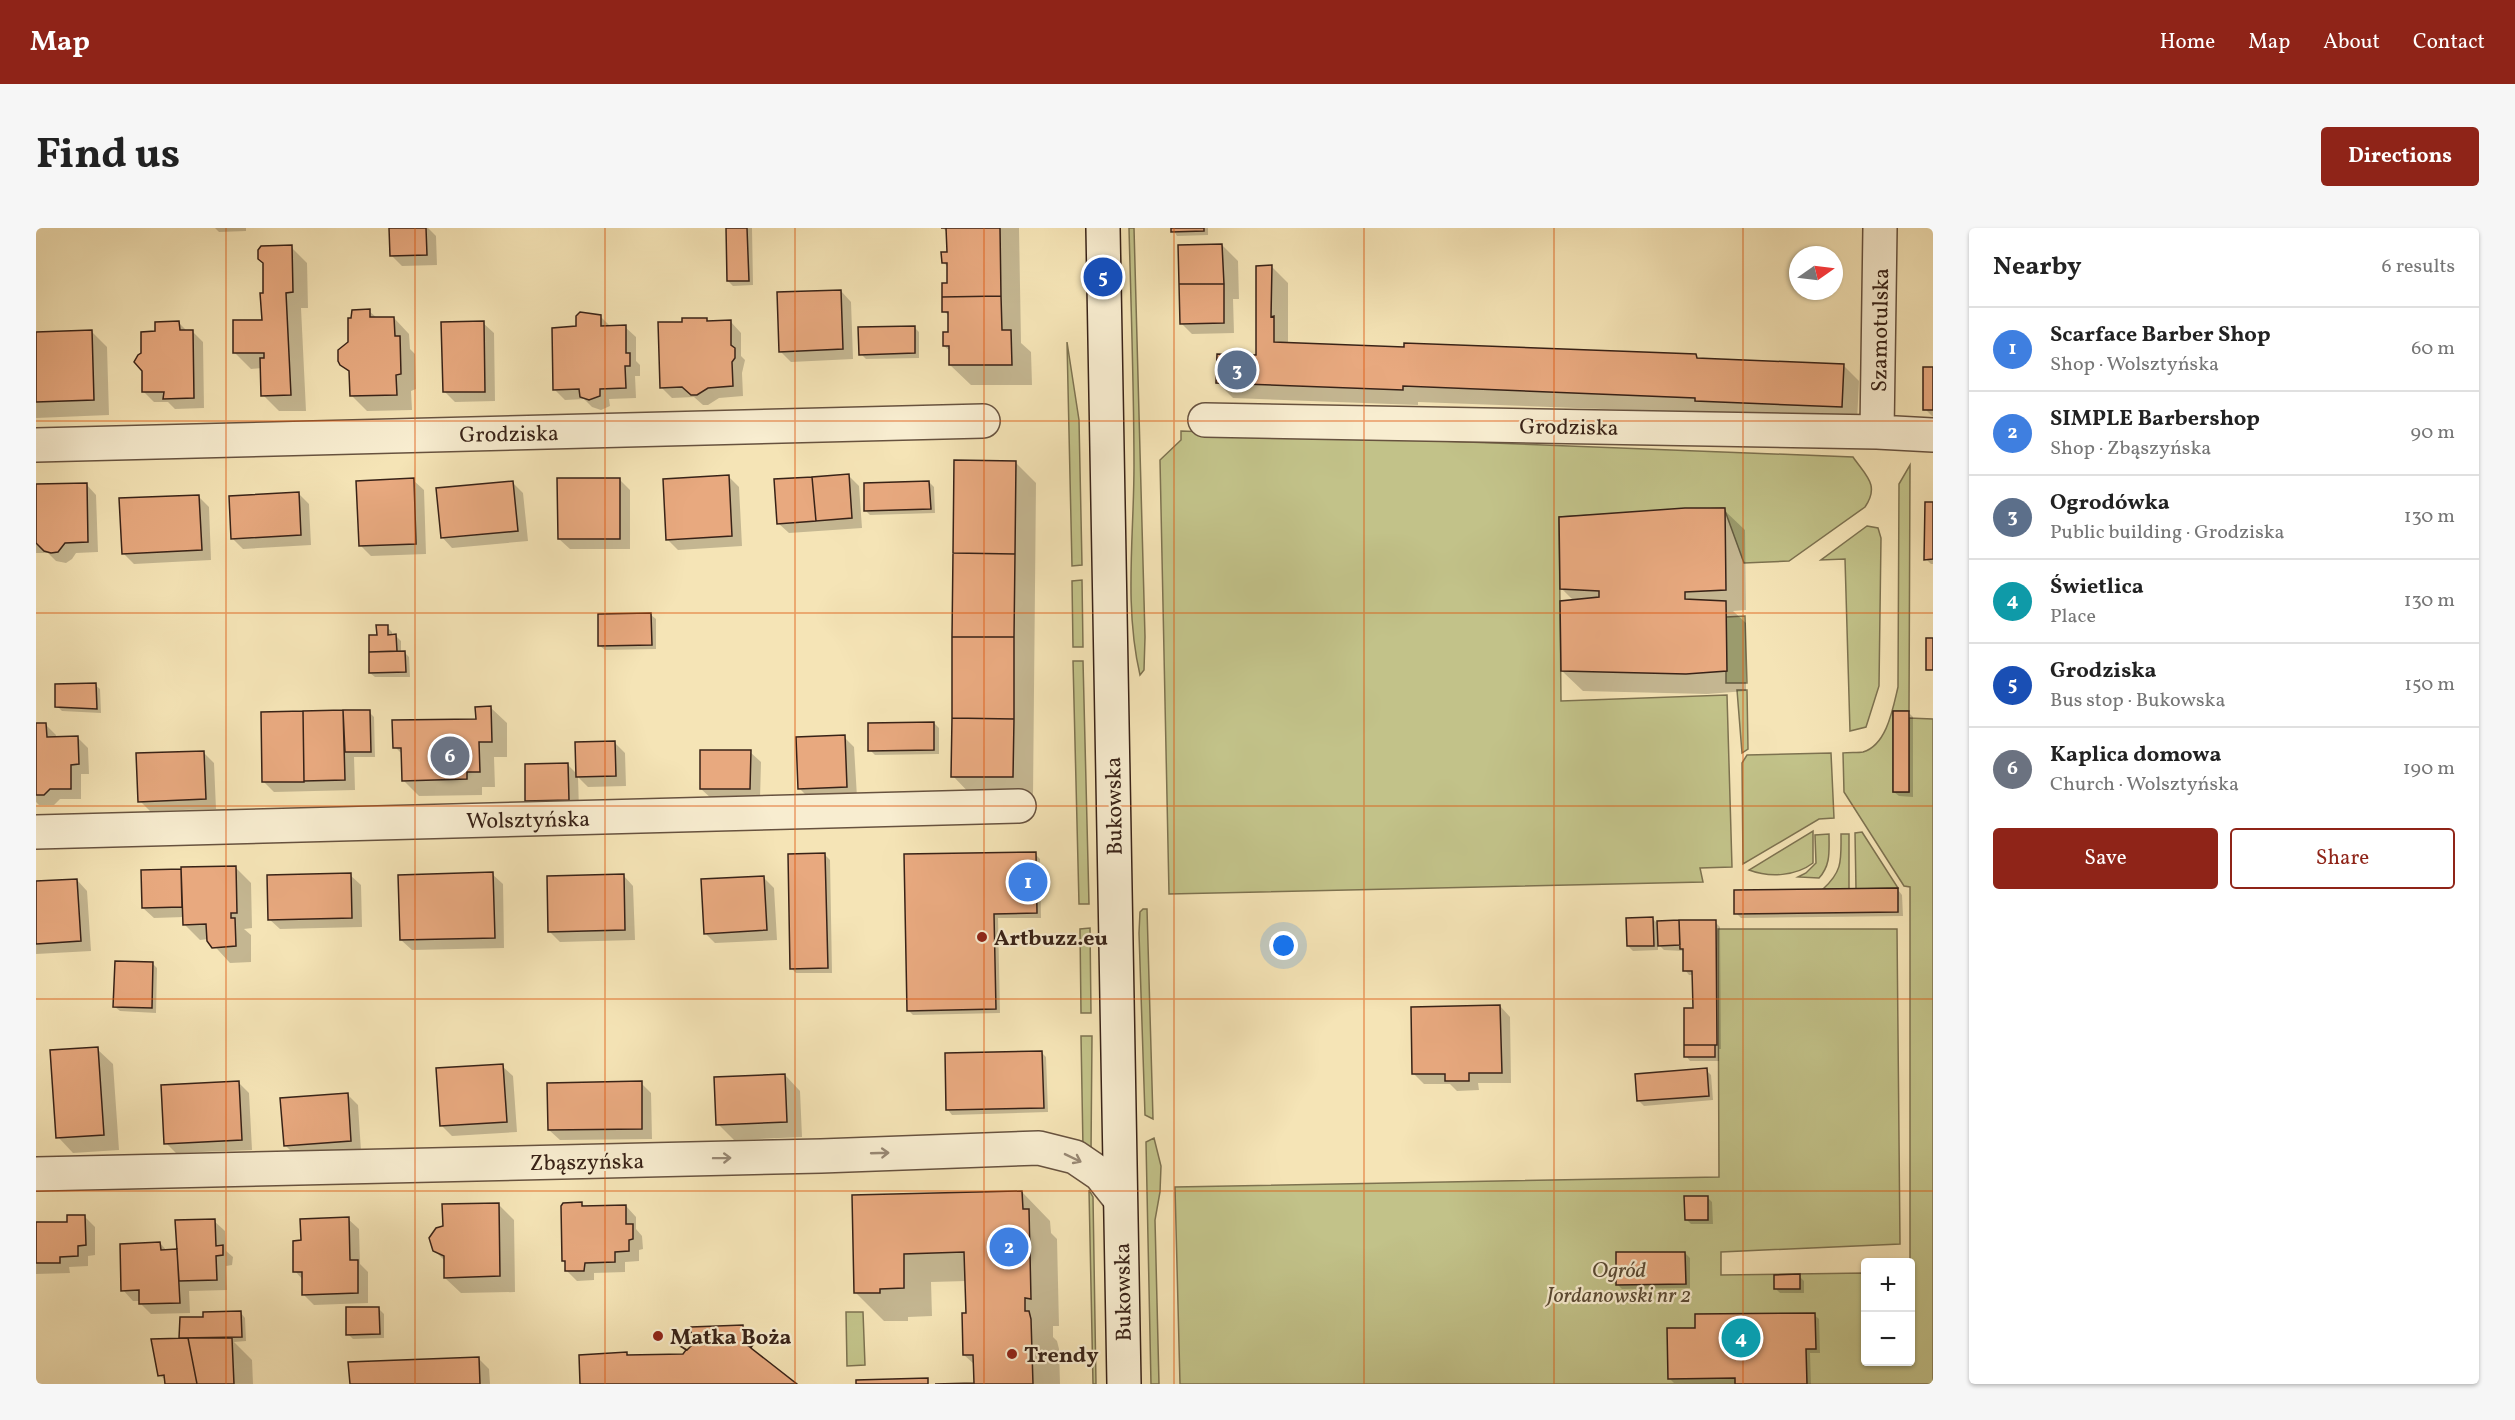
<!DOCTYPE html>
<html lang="en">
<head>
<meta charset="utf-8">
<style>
	:root { --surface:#fff; --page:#f6f6f6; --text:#222; --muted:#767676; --line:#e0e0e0; --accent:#8f2418 }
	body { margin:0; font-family:Vollkorn,serif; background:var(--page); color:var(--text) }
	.controls { position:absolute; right:18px; bottom:18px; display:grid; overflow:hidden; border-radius:6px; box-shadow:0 2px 4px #0004 }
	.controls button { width:54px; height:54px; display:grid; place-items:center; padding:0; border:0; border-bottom:2px solid var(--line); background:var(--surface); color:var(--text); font:30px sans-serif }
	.compass { position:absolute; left:1753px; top:18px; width:54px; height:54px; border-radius:50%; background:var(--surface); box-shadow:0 2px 4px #0004; rotate:76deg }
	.you { position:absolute; left:1248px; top:718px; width:21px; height:21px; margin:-15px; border:4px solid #fff; border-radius:50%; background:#1a73e8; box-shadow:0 0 0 9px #1a73e833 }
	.badge { display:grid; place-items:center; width:39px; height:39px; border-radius:50%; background:var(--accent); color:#fff; font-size:20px; font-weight:700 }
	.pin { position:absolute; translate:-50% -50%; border:3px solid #fff; box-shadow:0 2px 6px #0006 }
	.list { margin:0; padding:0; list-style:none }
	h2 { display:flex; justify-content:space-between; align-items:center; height:78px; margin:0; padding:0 24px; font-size:26px }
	h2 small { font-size:20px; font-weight:400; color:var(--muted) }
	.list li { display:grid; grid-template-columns:39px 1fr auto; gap:18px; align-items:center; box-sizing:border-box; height:84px; padding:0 24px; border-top:2px solid var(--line) }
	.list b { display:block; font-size:22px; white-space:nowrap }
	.list p { margin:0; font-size:20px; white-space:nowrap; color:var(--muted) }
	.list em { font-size:20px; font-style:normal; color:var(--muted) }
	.actions { display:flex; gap:12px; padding:18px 24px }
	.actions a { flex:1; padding:14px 0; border:2px solid var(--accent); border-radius:6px; text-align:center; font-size:21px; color:var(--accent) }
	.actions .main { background:var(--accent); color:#fff }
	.map { position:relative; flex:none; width:1897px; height:1156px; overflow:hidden; border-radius:6px }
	header { display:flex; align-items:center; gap:36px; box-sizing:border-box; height:84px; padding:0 30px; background:var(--accent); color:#fff }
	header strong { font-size:28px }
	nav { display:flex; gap:33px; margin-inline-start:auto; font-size:21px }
	.intro { display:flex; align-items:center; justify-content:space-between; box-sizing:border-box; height:144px; padding:0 36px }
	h1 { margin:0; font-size:42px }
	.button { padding:15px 27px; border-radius:6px; background:var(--accent); color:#fff; font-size:21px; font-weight:700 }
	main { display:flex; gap:36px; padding:0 36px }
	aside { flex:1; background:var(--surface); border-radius:6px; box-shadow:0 2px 4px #0004 }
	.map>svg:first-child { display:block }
</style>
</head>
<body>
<header>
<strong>Map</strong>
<nav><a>Home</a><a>Map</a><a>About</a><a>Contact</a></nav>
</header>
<div class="intro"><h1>Find us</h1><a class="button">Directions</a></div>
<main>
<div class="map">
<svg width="1897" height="1156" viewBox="0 0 1897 1156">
	<rect width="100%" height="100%" fill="#f5e4b6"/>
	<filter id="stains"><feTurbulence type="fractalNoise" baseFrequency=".00333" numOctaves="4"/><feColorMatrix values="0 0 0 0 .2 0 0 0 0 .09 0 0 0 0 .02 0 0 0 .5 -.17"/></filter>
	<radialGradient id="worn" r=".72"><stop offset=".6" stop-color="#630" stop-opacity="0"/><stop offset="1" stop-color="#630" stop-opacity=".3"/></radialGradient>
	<path fill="#c2c289" stroke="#7d7250" stroke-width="1.5" d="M1093 0H1098L1109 409 1108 442 1104 447C1088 378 1098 308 1098 238 1098 159 1095 79 1093 0Z
		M1031 114 1043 192 1046 337 1036 338Z
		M1145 203 1817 229C1830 248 1844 257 1829 279L1753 333 1708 335 1688 280 1523 289 1525 473 1691 467 1696 639 1664 640 1667 654 1133 666 1124 232 1145 212Z
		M1874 237 1873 483H1857V564H1873V490L1897 491V1156H1144L1139 959 1683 949 1682 701H1861L1864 1016 1685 1024V1047L1829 1045 1830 1134H1874V659L1868 658 1808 564 1807 525C1813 524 1821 525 1827 524 1851 517 1857 480 1862 459L1863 256Z
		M1831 298 1842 300 1845 310 1843 458 1830 499 1814 503 1809 331 1785 332Z
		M1046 352 1047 419H1037L1036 353Z
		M1709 388 1711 455H1690V389Z
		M1037 433H1047L1053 676H1043Z
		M1701 462H1711L1712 521 1706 525Z
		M1795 525 1798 590 1783 591 1707 636 1706 535 1711 527Z
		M1777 603V635C1760 648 1734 650 1713 642Z
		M1826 604 1862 660 1820 661 1819 605Z
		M1793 606C1793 623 1795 637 1783 650L1762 649 1770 645 1780 635 1779 607Z
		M1805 606H1813V661H1787C1807 643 1805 632 1805 606Z
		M1107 681H1111L1117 891 1109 887 1103 705 1104 684Z
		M1054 700 1055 785H1045L1044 701Z
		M1045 808H1056L1055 926 1047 920Z
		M1118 910 1125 938 1124 964 1119 992 1123 1156H1115L1110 914Z
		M1053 962 1057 969 1060 1156H1057Z
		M810 1084H827L829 1137 811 1138Z"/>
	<path fill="#0003" d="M179 0H210V3L183 4Z
		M355 0H392L400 8 401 37 366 38 355 27Z
		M692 0H716L717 57 697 58 692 53Z
		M907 0H983L985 115 995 124 996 157H935L914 137V123L908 118 914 106 913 88 908 83 913 57 912 39 907 34 912 25V5Z
		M1136 0H1172V7L1141 8Z
		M1186 17 1202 33 1203 71H1197L1198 105 1156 106 1145 95Z
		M255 19 271 35 272 80H265L270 183H243L227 167 226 140 215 141 199 125 227 93Z
		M1236 39 1252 55V116L1660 128 1663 131 1807 137 1823 153 1821 194 1672 185 1382 174V177L1197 170 1181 154 1222 128Z
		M805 63 815 74 817 131 755 134 744 123Z
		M333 83 341 90H358L373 106 374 121 379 126 380 161 375 163 376 182 331 183 315 167V146L305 136 314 115Z
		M564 88 575 99H589L600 109V133L604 137V148H599L600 170 573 171 574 178 565 182 556 179 548 171 529 172 518 161 542 100Z
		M670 91 674 95 695 94 705 105V128L709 132 706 145 707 168 683 170 672 177H667L658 169 636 170 625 159 648 96Z
		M143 95 151 103 157 104 167 114 168 180 139 181 132 174H118L107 163 121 104Z
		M447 95 458 105 459 173 419 174 409 164Z
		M878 99 883 104V130L830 131 825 126Z
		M55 103 71 119 73 187 0 190V105Z
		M1897 140V189L1889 181Z
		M980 235 1000 255 997 569H937L917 548Z
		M812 247 823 258 826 300 753 305 742 295Z
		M692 248 703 259 706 318 642 322 631 311Z
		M583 251 594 262V321H534L523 311Z
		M377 252 388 262 390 326 335 328 325 318Z
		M893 254 898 259 899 285 834 287 829 282Z
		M477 255 487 265 492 313 416 320 406 309Z
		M50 256 60 267 62 324 40 325 36 331 30 335 20 333 12 325H0V257Z
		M262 265 273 276 275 317 207 321 197 311Z
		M162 268 173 279 175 332 98 336 87 325Z
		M1897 276V336H1895L1890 331Z
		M1688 282 1709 302 1710 382 1697 383 1710 395V463L1671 466 1547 463 1526 443 1538 373 1525 360 1524 290 1562 286Z
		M615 387 620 391V421L569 422 564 418Z
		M351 399 356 404V408H360L365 413V424H368L373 429 374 449H339L334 445V408H342Z
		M59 457 64 461 65 485 26 483 21 478Z
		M455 480 471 495V529H458L459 559H446V567L383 568 367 552V527L359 519 441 492Z
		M333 484 338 489 339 529H318L319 562 238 564 227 553 226 486Z
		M1872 484 1877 489V569L1863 568 1858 564Z
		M898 495 903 500V526L839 527 834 522Z
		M0 496H9L20 507V510H42L52 520 53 546H45V571H24L18 577H3L0 574Z
		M808 509 818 519 821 569 774 571 764 561Z
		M579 515 589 525 590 558 552 559 542 549 543 582 501 583 491 572 531 536 541 546Z
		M167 524 178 535 180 581 114 583 104 573Z
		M714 524 725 534 724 571H676L665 561Z
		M999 626 1004 631 1005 690H962L964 785 877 787 872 782Z
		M789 627 794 632 796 745H760L756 741Z
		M199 639 215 655 216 700 208 701 215 707V734L194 735 172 711 164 712 148 696V689L118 690 107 680 144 643 146 645Z
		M456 646 467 656 468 720 376 722 365 712Z
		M314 647 325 657 326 699 244 701 233 691Z
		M587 647 597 658 599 712 524 714 514 704Z
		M728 650 738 660 741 712 679 715 669 705Z
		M41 652 51 663 55 723 0 726V655Z
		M1862 662 1866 667 1867 688 1705 690 1700 685Z
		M1617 691 1623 697 1679 694 1684 699 1685 821H1683V833H1654L1650 828 1659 781 1658 747H1653L1649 742 1648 723 1628 722 1622 716V722L1597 723 1592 718Z
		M116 735 121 740 120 785 84 783 79 779Z
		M1464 778 1474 789 1475 855H1442L1443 862 1421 863 1414 856H1388L1378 846Z
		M61 821 77 836 83 922 37 925 22 909Z
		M1005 824 1010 829 1012 884 916 887 912 882Z
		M466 838 477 848 481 904 416 908 405 897Z
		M1670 842 1675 847 1677 872 1608 878 1603 873Z
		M749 847 764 863 766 909 698 912 682 896Z
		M202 854 213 865 216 922 140 925 130 915Z
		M605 855 615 865 616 911 524 912 513 902Z
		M311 866 322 877 325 923 260 928 249 917Z
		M986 964 1014 993 1015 1005 1021 1011 1023 1098H1017V1109L1021 1113 1023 1121 1024 1156H940L939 1137 928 1127 930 1053 895 1054 896 1088 872 1089V1093H848L819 1064 817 969Z
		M1671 969 1676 974 1677 996H1655L1650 991Z
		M545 975 549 979 590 978 600 989V1001L606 1008 607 1021 603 1022V1033L589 1034V1044L558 1045V1052L541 1053 531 1043 530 1036 527 1033Z
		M462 976 478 992 479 1064 425 1065 409 1050V1033L398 1022Z
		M48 988 59 999V1027L52 1028V1038L33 1039 34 1045 0 1046V996L33 995Z
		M312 991 323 1001 324 1036 332 1044V1075L278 1077 267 1066V1052L259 1043 266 1014Z
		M178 993 189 1003 190 1023 197 1029 196 1037 190 1038 191 1062 153 1063 154 1085 115 1086 105 1076V1073H97L87 1062 124 1015 131 1023H142Z
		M1649 1025 1654 1030V1060L1586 1061 1581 1056Z
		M1763 1048 1768 1053V1065H1744L1739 1060Z
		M343 1081 348 1086V1110L317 1111 312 1106Z
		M205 1085 209 1090 210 1113 198 1114 216 1132 217 1156H131L130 1152 123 1147 145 1112V1090L169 1091Z
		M1778 1087 1783 1091 1784 1125H1774L1775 1156 1638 1155 1633 1150 1660 1101Z
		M707 1098 712 1103V1120L758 1156H546L590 1126 593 1128 647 1127Z
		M443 1131 453 1141 454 1156H315Z"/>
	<path fill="#e8a97f" stroke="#382217" stroke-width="1.5" d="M353 0H390L391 27 354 28Z
		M690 0H711L713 53H691Z
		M905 0H964L965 68 906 69V55H911V35H906L905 24H911L910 0Z
		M1135 0H1168V3L1135 4Z
		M1186 16 1188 56H1143L1142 17Z
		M256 17 257 64 250 65 255 167 225 168 224 130H228V125H197V92H226L224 65H227V35L222 31V22L225 18Z
		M1236 37 1235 89 1238 88V114L1368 119V115L1660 126 1661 130 1808 136 1806 179 1659 173V170L1367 158V162L1180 155 1181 126 1220 127V38Z
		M1143 56H1188V95L1144 96Z
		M805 62 807 121 743 124 741 64Z
		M965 68 966 102H975L976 137H913V118H907V104H912V84H906V69Z
		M334 81V89H358L359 108H364L365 146 360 147 361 167 314 168 313 143 304 137 302 133V122L312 114V90H315L316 82Z
		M544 84 565 87V98L590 97V125H594V138H589L590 160 564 161V168L553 172 544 169 543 161 517 162 516 100 540 98V88Z
		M646 90H671V93L695 92V117L699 120V130L696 134 697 158 672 160 661 167H655L646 159 624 160 622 94H646Z
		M143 93 144 102H157L158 170 127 171 128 164H106V143L98 134 102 127 105 125V104L119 103V94Z
		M448 93 449 164H407L405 94Z
		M879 98V125L823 127 822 99Z
		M56 102 58 172 0 174V104Z
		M1887 139H1897V182H1887Z
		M918 232 980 233 979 326 917 325Z
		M813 246 816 290 780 293 776 249Z
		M693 247 696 308 630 312 627 251Z
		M776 249 780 293 741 296 738 251Z
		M378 250 380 316 323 318 320 253Z
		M521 250H584V311H522Z
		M477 253 482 303 405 310 400 260Z
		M893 253 895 281 828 283V255Z
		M51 255 52 314 29 315 22 324 15 325 8 323 0 315V256Z
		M263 264 265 307 195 311 193 268Z
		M163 267 166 322 86 326 83 270Z
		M1889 274H1897V331L1888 332Z
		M1649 280H1689L1690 362 1649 364V371L1690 373 1691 443 1650 446 1525 443 1524 373 1563 369V363L1524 361 1523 289Z
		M917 325 979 326 978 409H916Z
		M615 385 616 417 562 418V386Z
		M340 397H352V407L360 406 361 423 333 424V407H341Z
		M916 409H978V491L916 490Z
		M1890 410H1897V442H1890Z
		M369 423 370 444 333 445V424Z
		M60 455 61 481 19 479V456Z
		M455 478 456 514H443L444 544H431V551L366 553 365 520H357L356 492 440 491 439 479Z
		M307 482H334L335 524H309Z
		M307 482 309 552 268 553 267 483Z
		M267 483 268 554H226L225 484Z
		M1857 483H1873V564H1857Z
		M916 490 978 491 977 549H915Z
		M898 494V522L832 523V495Z
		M0 495H10L11 509 42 508 43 536 35 537V561H14L8 567H0Z
		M809 507 811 559 762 561 760 509Z
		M579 513 580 548 540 549 539 514Z
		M664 522H715L714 561H664Z
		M168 523 170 571 102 574 100 525Z
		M532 535 533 572 489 573V536Z
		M1000 624 1001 685 958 686 960 781 871 783 868 626Z
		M789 625 792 740 754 741 752 626Z
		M200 638 201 685H195V690H199L200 718 176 720 171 713 170 696 147 697 145 639Z
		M145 641 146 679 106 680 105 642Z
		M457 644 459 710 364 712 362 647Z
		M315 645 316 690 232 692 231 647Z
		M588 646 589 702 512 704 511 648Z
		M728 648 731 702 668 706 665 651Z
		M41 651 45 713 0 716V653Z
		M1862 660V684L1698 686V662Z
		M1617 689 1618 718H1591L1590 690Z
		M1643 692H1680L1681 817H1648V780H1657L1656 743H1647V721H1644Z
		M1643 692 1644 717 1622 718 1621 693Z
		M79 733 117 734 116 780 77 779Z
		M1464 777 1466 845H1433V853H1409V846H1376L1375 779Z
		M1648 817H1679V829H1648Z
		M62 819 68 907 20 910 14 822Z
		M1006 823 1008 880 910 882 909 825Z
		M467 836 471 894 404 898 400 840Z
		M1671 840 1673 868 1601 873 1599 846Z
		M749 846 751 894 680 897 678 849Z
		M203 853 206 912 128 916 125 857Z
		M606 853V901L512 902 511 855Z
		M312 865 315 913 248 918 244 870Z
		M986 963 987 981H993L995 1071 989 1070V1083H993L995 1091 997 1156H899L938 1155 937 1127H927L926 1085H930L928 1024 868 1026V1060L844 1061V1065H818L816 967Z
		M1648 968H1672V992H1649Z
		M546 974V978L590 977V996H597V1011L593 1012V1023L579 1024V1034L549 1035 548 1043H529V1033H526L525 978 527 975Z
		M463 975 464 1048 408 1050V1028L397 1023 393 1010 400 1000 407 998 406 976Z
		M31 987H49L50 1017 42 1018V1028L24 1029V1035H0V994H31Z
		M313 989 314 1032H322V1065L266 1067V1044H257V1013L265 1012 264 991Z
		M179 991 180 1018 187 1017V1027L180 1028 181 1052 143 1053 139 992Z
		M124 1014 125 1022 141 1021 144 1075 103 1076V1062L85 1063 84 1016Z
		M1580 1024H1649L1650 1056 1580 1057Z
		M1764 1046V1061H1738V1047Z
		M310 1079H343L344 1106 310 1107Z
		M205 1083 206 1109 143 1110 144 1089H167V1084Z
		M1779 1085 1780 1121H1770L1771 1156H1699V1150L1632 1151 1631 1100H1659V1086Z
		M707 1097 708 1115 714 1119 716 1114 719 1113 715 1120 761 1156H544L543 1127 591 1124V1127L647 1126 650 1122 644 1118 651 1122 656 1117 655 1099Z
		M152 1110H196L198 1156H161Z
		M152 1110 161 1156H129L128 1147 122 1148 115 1111Z
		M443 1129 444 1156H314L312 1134Z
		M892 1150V1156H820V1152Z"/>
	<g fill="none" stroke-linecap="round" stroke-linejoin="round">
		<defs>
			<path id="street" d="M1169 192 1841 204 1897 207
				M1841 204 1844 0
				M0 217 947 193
				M0 604 983 578
				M0 946 785 928 1003 920 1039 929 1064 946 1084 971"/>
			<path id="secondary" d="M1067 0 1088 1156"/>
		</defs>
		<use href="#street" stroke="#67523f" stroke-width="36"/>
		<use href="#secondary" stroke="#382217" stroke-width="36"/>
		<use href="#street" stroke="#f8edd0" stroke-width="33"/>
		<use href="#secondary" stroke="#f8edd0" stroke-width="33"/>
	</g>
	<defs><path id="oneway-shaft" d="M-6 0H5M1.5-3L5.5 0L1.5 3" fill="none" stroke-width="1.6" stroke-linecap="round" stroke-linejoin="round" transform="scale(1.5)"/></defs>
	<g stroke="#988874">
		<use href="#oneway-shaft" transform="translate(844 925) rotate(-2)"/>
		<use href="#oneway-shaft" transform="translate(686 930) rotate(-1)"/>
		<use href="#oneway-shaft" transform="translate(1037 930) rotate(26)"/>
	</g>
	<path fill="none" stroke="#df560d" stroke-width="1.5" stroke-opacity="0.55" d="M190 0V1156M379 0V1156M569 0V1156M759 0V1156M948 0V1156M1138 0V1156M1328 0V1156M1518 0V1156M1707 0V1156M0 193H1897M0 385H1897M0 578H1897M0 771H1897M0 963H1897"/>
	<g fill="#8f2418" stroke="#f8edd0" stroke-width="2">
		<circle cx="946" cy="709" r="6"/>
		<circle cx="622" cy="1108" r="6"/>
		<circle cx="976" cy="1126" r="6"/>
	</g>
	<g text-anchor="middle" stroke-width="4.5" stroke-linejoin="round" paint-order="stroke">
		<g font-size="22" fill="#382217" stroke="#f8edd0">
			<text transform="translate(1843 102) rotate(-89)" y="8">Szamotulska</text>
			<text transform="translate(1533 198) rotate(1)" y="8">Grodziska</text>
			<text transform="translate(473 205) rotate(-1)" y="8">Grodziska</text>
			<text transform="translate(1077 578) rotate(-91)" y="8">Bukowska</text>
			<text transform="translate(492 591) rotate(-1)" y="8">Wolsztyńska</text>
			<text transform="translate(551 933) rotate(-1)" y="8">Zbąszyńska</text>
			<text transform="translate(1086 1064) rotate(-91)" y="8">Bukowska</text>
		</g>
		<g font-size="22" font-weight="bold" fill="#382217" stroke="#f8edd0" text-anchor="start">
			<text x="958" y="717">Artbuzz.eu</text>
			<text x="634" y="1116">Matka Boża</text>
			<text x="988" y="1134">Trendy</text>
		</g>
		<g font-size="22" font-style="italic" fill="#5a4a34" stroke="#f8edd0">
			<text x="1583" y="1049">Ogród<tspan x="1583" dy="25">Jordanowski nr 2</tspan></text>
		</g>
	</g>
	<rect width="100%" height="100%" filter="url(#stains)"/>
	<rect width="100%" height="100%" fill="url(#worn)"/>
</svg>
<div class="controls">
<button>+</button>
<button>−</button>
</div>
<svg class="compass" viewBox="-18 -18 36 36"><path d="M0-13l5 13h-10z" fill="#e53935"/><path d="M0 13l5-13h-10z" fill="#767676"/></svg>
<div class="you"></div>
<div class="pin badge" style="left:992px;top:654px;background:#3f7fe0">1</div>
<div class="pin badge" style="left:973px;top:1019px;background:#3f7fe0">2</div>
<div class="pin badge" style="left:1201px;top:142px;background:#5c6f8a">3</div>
<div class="pin badge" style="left:1705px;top:1110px;background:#0f9aa8">4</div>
<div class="pin badge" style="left:1067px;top:49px;background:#1a4fb4">5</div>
<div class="pin badge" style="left:414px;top:528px;background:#6b7280">6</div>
</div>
<aside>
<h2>Nearby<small>6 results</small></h2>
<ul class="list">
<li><span class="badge" style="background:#3f7fe0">1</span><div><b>Scarface Barber Shop</b><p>Shop · Wolsztyńska</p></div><em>60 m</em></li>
<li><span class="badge" style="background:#3f7fe0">2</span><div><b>SIMPLE Barbershop</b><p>Shop · Zbąszyńska</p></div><em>90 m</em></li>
<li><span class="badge" style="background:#5c6f8a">3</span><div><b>Ogrodówka</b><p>Public building · Grodziska</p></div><em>130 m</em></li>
<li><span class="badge" style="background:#0f9aa8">4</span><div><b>Świetlica</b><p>Place</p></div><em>130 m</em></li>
<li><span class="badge" style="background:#1a4fb4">5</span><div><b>Grodziska</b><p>Bus stop · Bukowska</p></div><em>150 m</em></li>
<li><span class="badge" style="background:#6b7280">6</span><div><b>Kaplica domowa</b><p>Church · Wolsztyńska</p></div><em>190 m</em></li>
</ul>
<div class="actions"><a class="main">Save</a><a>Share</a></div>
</aside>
</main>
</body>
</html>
